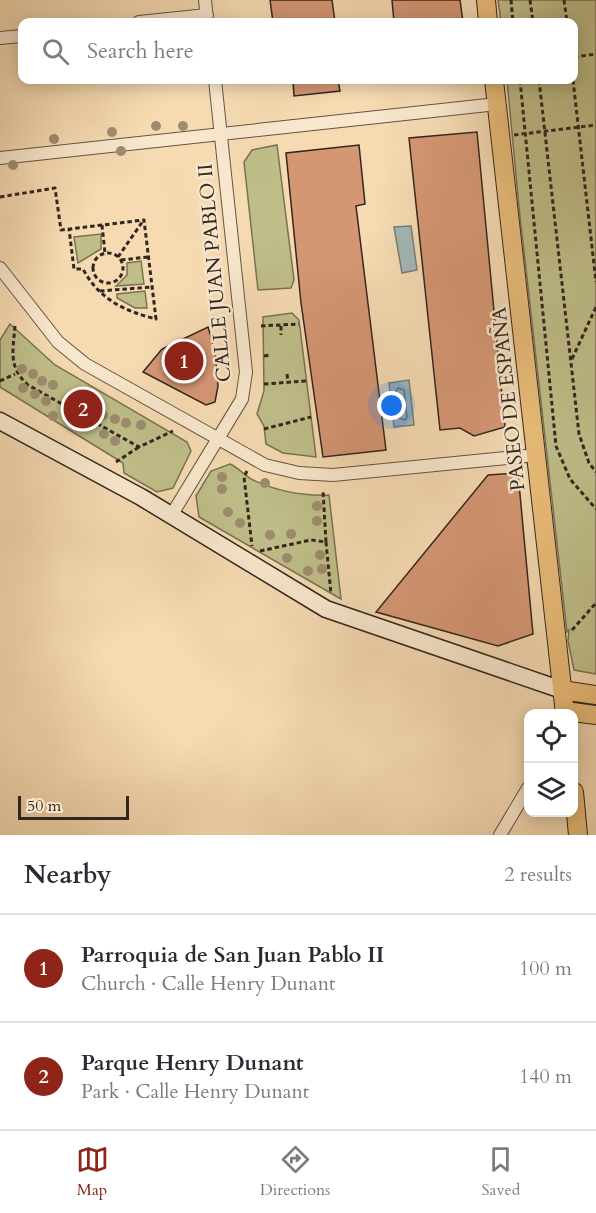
<!DOCTYPE html>
<html lang="en">
<head>
<meta charset="utf-8">
<style>
	:root { --surface:#fff; --page:#f7f7f7; --text:#2b2b33; --muted:#7c7c81; --line:#e1e1e2; --accent:#8f2418 }
	body { margin:0; font-family:Cardo,serif; background:var(--page); color:var(--text) }
	.controls { position:absolute; right:18px; bottom:18px; display:grid; overflow:hidden; border-radius:12px; box-shadow:0 3px 15px #0003 }
	.controls button { width:54px; height:54px; display:grid; place-items:center; padding:0; border:0; border-bottom:2px solid var(--line); background:var(--surface); color:var(--text); font:30px sans-serif }
	.scale { position:absolute; left:18px; bottom:15px; width:111px; box-sizing:border-box; padding-left:6px; border:3px solid #33261e; border-top:0; font-size:16px; line-height:21px; white-space:nowrap; color:#33261e; -webkit-text-stroke:4px #f8e7cd; paint-order:stroke }
	.you { position:absolute; left:392px; top:406px; width:21px; height:21px; margin:-15px; border:4px solid #fff; border-radius:50%; background:#1a73e8; box-shadow:0 0 0 9px #1a73e833 }
	.badge { display:grid; place-items:center; width:39px; height:39px; border-radius:50%; background:var(--accent); color:#fff; font-size:20px; font-weight:700 }
	.pin { position:absolute; translate:-50% -50%; border:3px solid #fff; box-shadow:0 2px 6px #0006 }
	.list { margin:0; padding:0; list-style:none }
	h2 { display:flex; justify-content:space-between; align-items:center; height:78px; margin:0; padding:0 24px; font-size:26px }
	h2 small { font-size:20px; font-weight:400; color:var(--muted) }
	.list li { display:grid; grid-template-columns:39px 1fr auto; gap:18px; align-items:center; box-sizing:border-box; height:108px; padding:0 24px; border-top:2px solid var(--line) }
	.list b { display:block; font-size:22px; white-space:nowrap }
	.list p { margin:0; font-size:20px; white-space:nowrap; color:var(--muted) }
	.list em { font-size:20px; font-style:normal; color:var(--muted) }
	.icon { flex:none; width:33px; height:33px; fill:none; stroke:currentColor; stroke-width:2; stroke-linecap:round; stroke-linejoin:round }
	.map { position:relative; flex:none; width:596px; height:835px; overflow:hidden }
	.search { position:absolute; background:var(--surface); box-shadow:0 3px 15px #0003; left:18px; right:18px; top:18px; height:66px; display:flex; align-items:center; gap:15px; box-sizing:border-box; padding:0 21px; border-radius:12px; color:var(--muted); font-size:22px }
	.sheet { height:294px; background:var(--surface) }
	nav { display:flex; justify-content:space-around; align-items:center; box-sizing:border-box; height:84px; border-top:2px solid var(--line); background:var(--surface); font-size:16px; color:var(--muted) }
	nav a { display:grid; justify-items:center; gap:3px }
	nav .on { color:var(--accent) }
	.map>svg:first-child { display:block }
</style>
</head>
<body>
<div class="map">
<svg width="596" height="835" viewBox="0 0 596 835">
	<rect width="100%" height="100%" fill="#f5dab2"/>
	<filter id="stains"><feTurbulence type="fractalNoise" baseFrequency=".00333" numOctaves="4"/><feColorMatrix values="0 0 0 0 .2 0 0 0 0 .09 0 0 0 0 .02 0 0 0 .5 -.17"/></filter>
	<radialGradient id="worn" r=".72"><stop offset=".6" stop-color="#630" stop-opacity="0"/><stop offset="1" stop-color="#630" stop-opacity=".3"/></radialGradient>
	<path fill="#bfbe89" stroke="#797254" stroke-width="1.5" d="M498 0H596V674L574 670 568 641 569 630 567 632 519 207 507 80H574V22H501Z
		M277 145 294 280 291 288 258 290 244 162 252 150Z
		M101 234V249L78 263 74 237Z
		M141 261 144 284 116 286 127 275V263Z
		M145 291 147 308H135L117 298V294Z
		M292 313 299 320 316 457 283 453 266 444 264 426 257 414 264 391 263 317Z
		M10 324 55 365 187 442 191 451 173 488 157 492 124 473 123 463 0 387V340Z
		M230 464C239 468 245 476 253 480 277 491 303 496 329 495L341 599 199 517 196 496 211 471Z"/>
	<path fill="#a2b8b7" stroke="#767e7a" stroke-width="1.5" d="M411 226 417 270 402 273 394 227Z
		M409 380 414 425 394 427 389 383Z"/>
	<g fill="none" stroke-linecap="round" stroke-linejoin="round">
		<path stroke="#6a6f6a" stroke-width="1.5" d="M398 388 404 390 407 417 405 420 399 418 396 391Z"/>
	</g>
	<path fill="#d59674" stroke="#33261e" stroke-width="1.5" d="M270 0H332L335 22H273Z
		M392 0H460L463 22H394Z
		M293 80H338L340 91 294 96Z
		M477 132 505 427 474 436 460 428 440 430 409 138Z
		M359 145 365 204 356 206 386 450 323 457 301 303 286 153Z
		M208 327 215 350 218 386 215 402 206 405 143 372 162 349Z
		M518 473 533 634 498 646 376 612 488 475Z"/>
	<g fill="none" stroke-linecap="round" stroke-linejoin="round">
		<defs>
			<path id="street" d="M205 0 207 21
				M139 22 207 15
				M0 38 22 36
				M0 158 497 104
				M0 268 58 342 85 364 265 465 299 473 333 475 537 455
				M171 516 242 399 246 372 215 80
				M500 835 528 788"/>
			<path id="secondary" d="M0 421 141 497 326 609 562 690"/>
			<path id="primary" d="M486 0 488 22
				M494 80 565 714
				M562 690 596 695
				M565 711 596 715
				M574 792 578 835"/>
		</defs>
		<use href="#street" stroke="#645343" stroke-width="14"/>
		<use href="#secondary" stroke="#33261e" stroke-width="19"/>
		<use href="#primary" stroke="#33261e" stroke-width="20"/>
		<path stroke="#33261e" stroke-width="3" stroke-dasharray="4.5 3" stroke-linecap="butt" d="M511 0 513 22
			M530 0 533 22
			M564 0 567 22
			M574 57 596 54
			M520 80 556 446 570 479 596 509
			M539 80 579 434 589 463 596 472
			M573 80 596 282
			M514 135 596 125
			M0 197 55 188 61 230 144 220 156 319C124 311 99 299 83 269H74L69 229
			M102 225 105 253
			M93 268a15 15 0 1 1 30 0a15 15 0 1 1-30 0Z
			M118 257 143 221
			M121 260 148 257
			M100 291 152 287
			M15 326C13 351 8 367 28 385L139 447 173 431
			M261 326 299 324
			M281 326V335
			M264 356 270 355
			M572 359 596 307
			M287 374 288 382
			M0 381 15 374
			M264 384 306 381
			M264 429 311 417
			M116 462 139 447
			M247 471 244 477 252 546
			M326 542 331 594
			M260 551 311 540 326 542 323 491
			M572 630 596 603"/>
		<use href="#street" stroke="#f8e7cd" stroke-width="12"/>
		<use href="#secondary" stroke="#f8e7cd" stroke-width="16"/>
		<use href="#primary" stroke="#eabd79" stroke-width="18"/>
	</g>
	<g fill="#9e8c6f">
		<circle cx="156" cy="126" r="5"/>
		<circle cx="183" cy="126" r="5"/>
		<circle cx="112" cy="132" r="5"/>
		<circle cx="54" cy="139" r="5"/>
		<circle cx="121" cy="151" r="5"/>
		<circle cx="13" cy="165" r="5"/>
		<circle cx="22" cy="369" r="5"/>
		<circle cx="33" cy="374" r="5"/>
		<circle cx="42" cy="381" r="5"/>
		<circle cx="53" cy="385" r="5"/>
		<circle cx="23" cy="388" r="5"/>
		<circle cx="35" cy="394" r="5"/>
		<circle cx="46" cy="401" r="5"/>
		<circle cx="103" cy="415" r="5"/>
		<circle cx="53" cy="416" r="5"/>
		<circle cx="115" cy="419" r="5"/>
		<circle cx="126" cy="423" r="5"/>
		<circle cx="141" cy="425" r="5"/>
		<circle cx="104" cy="434" r="5"/>
		<circle cx="115" cy="441" r="5"/>
		<circle cx="222" cy="477" r="5"/>
		<circle cx="265" cy="483" r="5"/>
		<circle cx="222" cy="489" r="5"/>
		<circle cx="317" cy="506" r="5"/>
		<circle cx="228" cy="512" r="5"/>
		<circle cx="317" cy="521" r="5"/>
		<circle cx="240" cy="523" r="5"/>
		<circle cx="291" cy="534" r="5"/>
		<circle cx="270" cy="535" r="5"/>
		<circle cx="320" cy="555" r="5"/>
		<circle cx="287" cy="558" r="5"/>
		<circle cx="322" cy="569" r="5"/>
		<circle cx="308" cy="571" r="5"/>
	</g>
	<g text-anchor="middle" stroke-width="5" stroke-linejoin="round" paint-order="stroke">
		<g font-size="20" fill="#33261e" stroke="#f8e7cd">
			<text transform="translate(214 273) rotate(-95)" y="7">CALLE JUAN PABLO II</text>
			<text transform="translate(508 399) rotate(-96)" y="7">PASEO DE ESPAÑA</text>
		</g>
	</g>
	<rect width="100%" height="100%" filter="url(#stains)"/>
	<rect width="100%" height="100%" fill="url(#worn)"/>
</svg>
<div class="controls">
<button><svg class="icon" aria-label="locate" viewBox="0 0 24 24"><circle cx="12" cy="12" r="6"/><path d="M12 2v4M12 18v4M2 12h4M18 12h4"/></svg></button>
<button><svg class="icon" aria-label="layers" viewBox="0 0 24 24"><path d="M12 4l9 5-9 5-9-5zM3 14l9 5 9-5"/></svg></button>
</div>
<div class="scale">50 m</div>
<div class="you"></div>
<div class="pin badge" style="left:184px;top:361px">1</div>
<div class="pin badge" style="left:83px;top:409px">2</div>
<div class="search"><svg class="icon" aria-label="search" viewBox="0 0 24 24"><circle cx="10" cy="10" r="6"/><path d="M15 15l6 6"/></svg>Search here</div>
</div>
<section class="sheet">
<h2>Nearby<small>2 results</small></h2>
<ul class="list">
<li><span class="badge">1</span><div><b>Parroquia de San Juan Pablo II</b><p>Church · Calle Henry Dunant</p></div><em>100 m</em></li>
<li><span class="badge">2</span><div><b>Parque Henry Dunant</b><p>Park · Calle Henry Dunant</p></div><em>140 m</em></li>
</ul>
</section>
<nav>
<a class="on"><svg class="icon" aria-label="map" viewBox="0 0 24 24"><path d="M3 6l6-2 6 2 6-2v14l-6 2-6-2-6 2zM9 4v14M15 6v14"/></svg>Map</a>
<a><svg class="icon" aria-label="directions" viewBox="0 0 24 24"><path d="M12 3l9 9-9 9-9-9zM9 14v-3h6M13 9l2 2-2 2"/></svg>Directions</a>
<a><svg class="icon" aria-label="saved" viewBox="0 0 24 24"><path d="M7 4h10v16l-5-4-5 4z"/></svg>Saved</a>
</nav>
</body>
</html>
